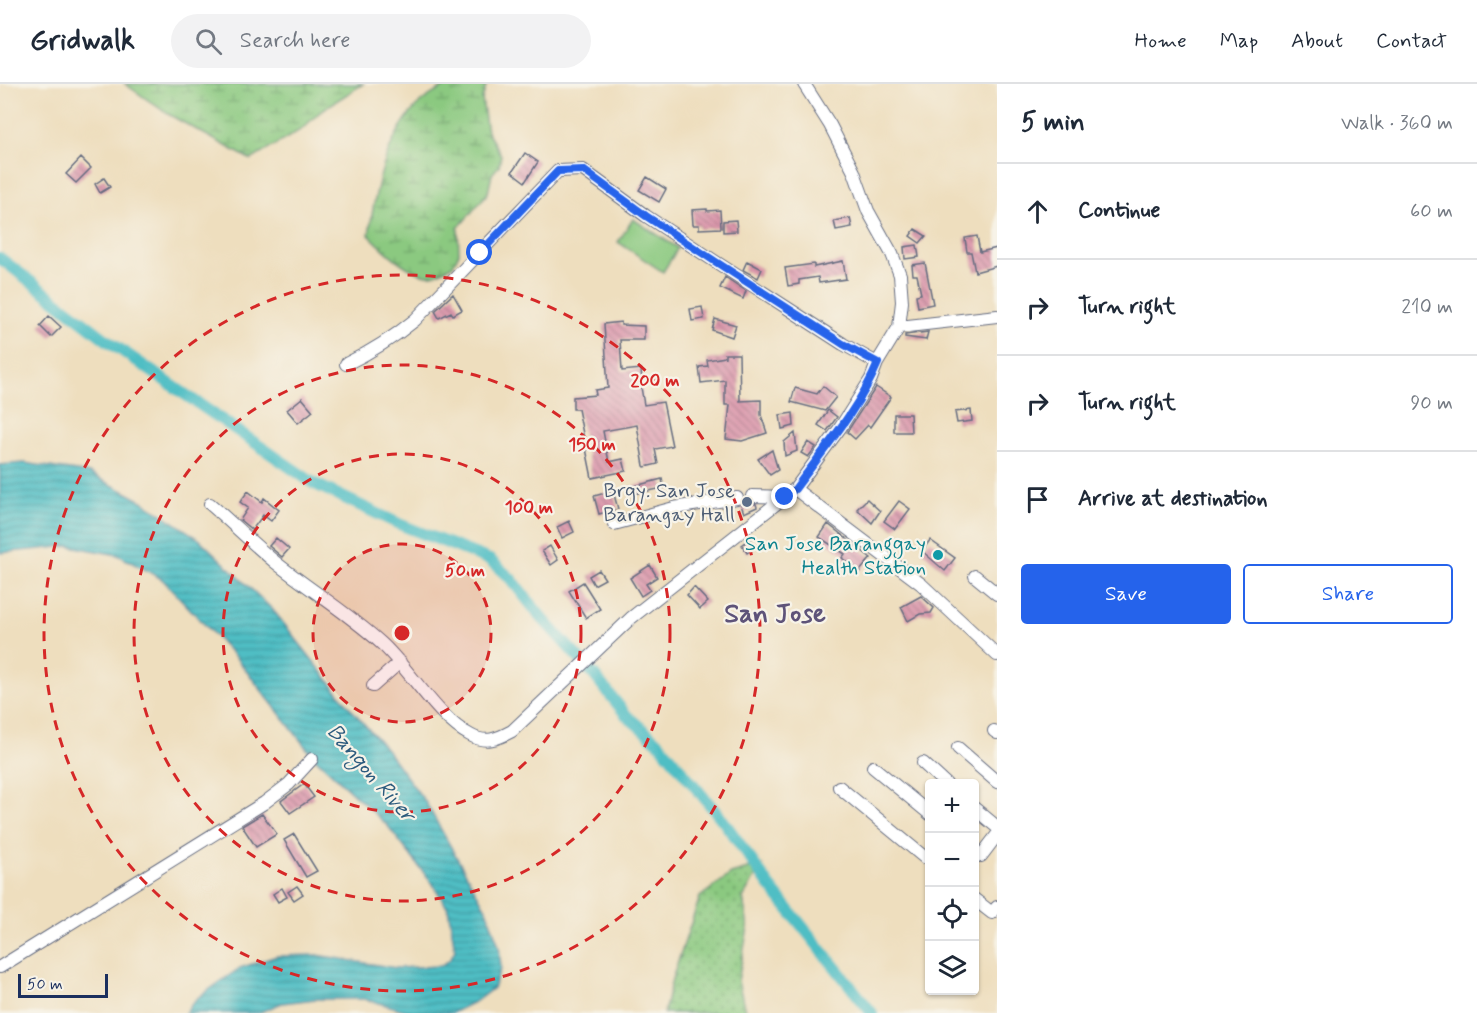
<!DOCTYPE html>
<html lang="en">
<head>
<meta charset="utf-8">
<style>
	:root { --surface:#fff; --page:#f2f2f3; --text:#1f2937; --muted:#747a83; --line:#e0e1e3; --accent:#2563eb }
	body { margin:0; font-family:Mynerve,sans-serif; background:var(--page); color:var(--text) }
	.controls { position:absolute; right:18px; bottom:18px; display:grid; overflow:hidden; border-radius:6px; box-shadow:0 2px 4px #0004 }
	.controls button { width:54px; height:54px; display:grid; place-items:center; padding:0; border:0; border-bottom:2px solid var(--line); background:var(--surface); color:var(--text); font:30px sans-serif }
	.scale { position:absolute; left:18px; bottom:15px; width:90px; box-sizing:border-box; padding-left:6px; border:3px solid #1b2f5e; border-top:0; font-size:16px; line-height:21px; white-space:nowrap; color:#1b2f5e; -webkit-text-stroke:4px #f7f3e8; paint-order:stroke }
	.stop { position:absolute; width:18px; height:18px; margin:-14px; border:4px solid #2563eb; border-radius:50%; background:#fff }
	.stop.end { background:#2563eb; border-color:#fff; box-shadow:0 2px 6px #0008 }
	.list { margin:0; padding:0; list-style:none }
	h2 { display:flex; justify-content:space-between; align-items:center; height:78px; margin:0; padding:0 24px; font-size:26px }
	h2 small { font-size:20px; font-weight:400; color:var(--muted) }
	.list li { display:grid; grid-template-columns:39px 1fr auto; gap:18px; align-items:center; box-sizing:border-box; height:96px; padding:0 24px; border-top:2px solid var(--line) }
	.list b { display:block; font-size:22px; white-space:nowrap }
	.list em { font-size:20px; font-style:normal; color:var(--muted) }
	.actions { display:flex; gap:12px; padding:18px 24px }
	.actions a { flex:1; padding:14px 0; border:2px solid var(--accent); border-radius:6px; text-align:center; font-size:21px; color:var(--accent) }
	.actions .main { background:var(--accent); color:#fff }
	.icon { flex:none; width:33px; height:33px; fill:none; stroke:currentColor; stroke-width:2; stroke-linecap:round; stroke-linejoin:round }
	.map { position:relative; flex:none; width:997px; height:929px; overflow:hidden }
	header { display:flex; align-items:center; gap:36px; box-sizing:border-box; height:84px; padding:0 30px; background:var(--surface); border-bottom:2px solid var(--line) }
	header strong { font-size:28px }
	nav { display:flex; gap:33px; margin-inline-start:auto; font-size:21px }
	.search { width:420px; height:54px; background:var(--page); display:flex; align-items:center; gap:15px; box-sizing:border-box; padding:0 21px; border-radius:33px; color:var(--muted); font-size:22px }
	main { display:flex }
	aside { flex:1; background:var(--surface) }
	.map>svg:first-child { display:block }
</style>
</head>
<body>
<header>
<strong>Gridwalk</strong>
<div class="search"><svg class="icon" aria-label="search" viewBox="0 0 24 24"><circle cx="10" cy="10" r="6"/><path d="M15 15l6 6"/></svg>Search here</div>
<nav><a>Home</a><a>Map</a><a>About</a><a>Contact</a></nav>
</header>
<main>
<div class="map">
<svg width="997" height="929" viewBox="0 0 997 929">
	<defs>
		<pattern id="grass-dots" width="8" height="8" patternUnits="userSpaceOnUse" patternTransform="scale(1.5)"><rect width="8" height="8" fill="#8bc980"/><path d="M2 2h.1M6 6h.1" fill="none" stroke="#71a46c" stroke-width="1.8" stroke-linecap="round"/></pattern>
		<pattern id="wetland-marsh" width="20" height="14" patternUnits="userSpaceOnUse" patternTransform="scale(1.5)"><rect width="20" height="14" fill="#8bc980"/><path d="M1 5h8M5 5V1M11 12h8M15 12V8" fill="none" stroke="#71a46c"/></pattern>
		<pattern id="water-rules" width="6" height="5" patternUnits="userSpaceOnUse" patternTransform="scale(1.5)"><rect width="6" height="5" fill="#4fbec4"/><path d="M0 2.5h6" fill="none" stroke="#419ba2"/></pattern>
		<pattern id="building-back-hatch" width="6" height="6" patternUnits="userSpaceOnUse" patternTransform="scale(1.5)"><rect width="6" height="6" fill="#db97ab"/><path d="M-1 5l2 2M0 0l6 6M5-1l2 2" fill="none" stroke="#b17c8e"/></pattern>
	</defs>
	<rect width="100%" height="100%" fill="#f7f3e8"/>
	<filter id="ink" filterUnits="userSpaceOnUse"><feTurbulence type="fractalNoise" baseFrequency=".0167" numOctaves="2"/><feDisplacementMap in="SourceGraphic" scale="12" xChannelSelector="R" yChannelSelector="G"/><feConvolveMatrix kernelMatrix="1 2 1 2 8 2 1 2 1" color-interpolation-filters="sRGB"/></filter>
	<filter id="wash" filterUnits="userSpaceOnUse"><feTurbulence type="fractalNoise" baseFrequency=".008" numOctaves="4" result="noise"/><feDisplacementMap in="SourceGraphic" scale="24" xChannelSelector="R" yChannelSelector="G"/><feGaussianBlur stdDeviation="1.35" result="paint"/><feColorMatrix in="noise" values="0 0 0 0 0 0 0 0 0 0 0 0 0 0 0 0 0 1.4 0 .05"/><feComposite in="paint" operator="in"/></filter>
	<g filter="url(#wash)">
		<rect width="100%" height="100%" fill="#eedebe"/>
		<path fill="url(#grass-dots)" stroke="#537c6f" stroke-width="1.5" d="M762 781 743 814 748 843 738 897 745 926 744 929H664L672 895 700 813 731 790Z"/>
		<path fill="url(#wetland-marsh)" stroke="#537c6f" stroke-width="1.5" d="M125 0H363L322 26 302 45 251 76 168 30Z
			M449 0H481L486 3 482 15 487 48 501 71 499 82 492 90 488 109 458 144 459 169 453 181C447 184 438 190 432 191 411 193 382 164 369 151 375 106 386 50 421 18 429 11 440 6 449 0Z"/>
		<path fill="#8bc980" stroke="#537c6f" stroke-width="1.5" d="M633 135 678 164 663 188 618 158Z"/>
		<path fill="url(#water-rules)" stroke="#357691" stroke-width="1.5" d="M24 379 89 389 142 417 199 455 273 526 352 626 386 665 426 719 486 825 499 862 501 884 493 904 476 917 452 929H415L364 915H315L282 919 258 929H185L196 915 240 884 277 872 317 871 396 884 441 882 450 875 455 866 448 824 434 802 388 742 312 671 237 575 162 495 118 471 70 462 0 469V381Z"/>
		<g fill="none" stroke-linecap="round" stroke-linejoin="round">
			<path stroke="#4fbec4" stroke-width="12" d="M0 174 108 257 313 399 399 440 490 476 511 495 541 533 594 591 627 632 660 660 724 738 769 801 872 929"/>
		</g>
		<g id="blocks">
			<path fill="url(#building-back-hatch)" d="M525 69 538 78 525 98 512 88Z
				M81 74 91 84 76 99 66 90Z
				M647 93 666 105 659 118 639 106Z
				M104 94 110 103 100 109 95 100Z
				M707 125V127L720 126 721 144 699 145V141H693L692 126Z
				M850 134 852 143 836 146 834 137Z
				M736 136 737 147 723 148V137Z
				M915 145 926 152 920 159 910 152Z
				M977 152 980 168 997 164V182L975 188 971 168H967L965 154Z
				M917 161 919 173 905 175 904 163Z
				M747 177 762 185 758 194 743 186Z
				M843 177 846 195 819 199 818 193 799 196V200L788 202 785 184 814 180V183Z
				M925 179 933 220 918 223 916 211 921 210 917 191H913L912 181Z
				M725 193 746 207 743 215 720 204Z
				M453 210 462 226 453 231 451 228 439 234 435 227Z
				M702 223 704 235 692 237 690 225Z
				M49 232 61 243 51 253 40 242Z
				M715 235 736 241 732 253 712 246Z
				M621 238V241L644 242V256H620L622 287 641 285 642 297H640L644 321 663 318 672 362 655 365 658 380 645 383 644 382 637 341 603 347 609 378 623 375 626 387 592 394 578 325H573V313L596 311 595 306 608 304 604 240Z
				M928 248 926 256 905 253V251Z
				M725 270H739L740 317 761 316V331L767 349 742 357 726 355 730 321H725V296L701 299 699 283 708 282 707 276 725 273Z
				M823 302 836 313 825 327 791 318 795 304 817 310Z
				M876 303 891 313 870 343 868 341 855 355 847 348Z
				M302 314 313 327 298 339 287 326Z
				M828 326 837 333 827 347 818 341Z
				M971 326 972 337 957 339 955 328Z
				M793 329 794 342 782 345 780 331Z
				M894 330H910L911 348H894Z
				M795 349 797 367 785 372 784 358Z
				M808 358 816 363 808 373 801 369Z
				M772 366 778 386 770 391 758 375Z
				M662 395 664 404 633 410 631 403Z
				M248 407 262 418 264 414 279 426 271 437 263 431 252 446 240 436 248 424 240 418Z
				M613 407 618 425 599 430 594 412Z
				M867 415 880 427 872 439 857 425Z
				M745 416 748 419 756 420 757 423 744 429 741 421Z
				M899 417 910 425 895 445 884 437Z
				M569 437 574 448 562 454 557 443Z
				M828 440 871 474 859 488 842 474 845 470 819 453Z
				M276 454 289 465 282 473 269 462Z
				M750 455 755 463 747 469 742 461Z
				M930 456 955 474 945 487 922 467Z
				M550 462 558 476 551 481 542 467Z
				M650 481 657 493 646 500 650 506 641 512 630 494Z
				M599 486 605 495 594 501 589 492Z
				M583 498 600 525 586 534 569 507Z
				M694 503 708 518 700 525 687 511Z
				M921 512 934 524 931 529 920 530 908 537 901 523Z
				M304 700 314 713 290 729 281 717Z
				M262 730 277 750 256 763 242 742Z
				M294 750 317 787 306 793 284 756Z
				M297 802 303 810 294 816 288 808Z
				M282 804 287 813 278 818 273 810Z"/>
		</g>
	</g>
	<g filter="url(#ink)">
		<use href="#blocks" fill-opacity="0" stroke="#656c80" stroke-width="1.5"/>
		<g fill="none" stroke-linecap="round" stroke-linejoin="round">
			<defs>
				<path id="street" d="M899 243 997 232
					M346 280C371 268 393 254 415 236L558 87 583 86 646 132 716 178 843 260 877 279
					M795 405 840 344 871 295 877 279 899 243 902 218 900 191 892 170 868 127 854 88 830 41 804 0
					M752 412 785 413
					M210 420C232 439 253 460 275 478 310 506 348 529 381 559 408 583 439 636 470 651 486 660 497 655 512 647L631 534 795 405 921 500 997 571
					M614 440 674 424 737 414
					M975 492 997 510
					M373 602 400 578
					M994 647 997 649
					M958 664 997 698
					M923 679 946 700
					M873 683 930 730
					M839 703 930 778
					M974 724 997 743
					M974 767 981 772 997 751
					M974 815 992 829 997 823
					M0 883 264 719 289 700 312 675"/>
			</defs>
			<use href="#street" stroke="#656c80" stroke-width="14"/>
			<use href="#street" stroke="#fff" stroke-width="12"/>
		</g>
	</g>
	<g fill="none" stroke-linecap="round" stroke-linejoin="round" filter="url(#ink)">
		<path stroke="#2563eb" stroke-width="8" d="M480 169 558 87 583 86 646 132 716 178 843 260 878 279C859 325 824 365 795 405L785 413"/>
	</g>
	<circle cx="402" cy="549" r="89" fill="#d62828" fill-opacity=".12"/>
	<g fill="none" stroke="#d62828" stroke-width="3" stroke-dasharray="10 8">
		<circle cx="402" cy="549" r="89"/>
		<circle cx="402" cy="549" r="179"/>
		<circle cx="402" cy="549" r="268"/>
		<circle cx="402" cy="549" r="358"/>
	</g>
	<circle fill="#5c6f8a" stroke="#f7f3e8" stroke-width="2" cx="747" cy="418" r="6"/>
	<circle fill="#0f9aa8" stroke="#f7f3e8" stroke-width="2" cx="938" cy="471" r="6"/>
	<g text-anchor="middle" stroke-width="4.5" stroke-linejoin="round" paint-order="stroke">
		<g font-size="21" fill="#4e5e75" stroke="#f7f3e8" text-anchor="end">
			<text x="735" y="413">Brgy. San Jose<tspan x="735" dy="24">Barangay Hall</tspan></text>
		</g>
		<g font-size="21" fill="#0d838f" stroke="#f7f3e8" text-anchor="end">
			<text x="926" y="466">San Jose Baranggay<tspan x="926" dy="24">Health Station</tspan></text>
		</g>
		<g font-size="22" font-style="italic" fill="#2b5a7d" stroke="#f7f3e8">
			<text transform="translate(372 688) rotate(49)" y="8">Bangon River</text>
		</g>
		<g font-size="27" font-weight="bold" fill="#5e5379" stroke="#f7f3e8">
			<text x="775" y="538">San Jose</text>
		</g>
	</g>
	<circle cx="402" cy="549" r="9" fill="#d62828" stroke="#f7f3e8" stroke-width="3"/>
	<g font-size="18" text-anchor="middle" font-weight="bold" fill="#d62828" stroke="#f7f3e8" stroke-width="4.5" stroke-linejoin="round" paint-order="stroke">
		<text x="655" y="302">200 m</text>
		<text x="592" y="366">150 m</text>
		<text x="529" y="429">100 m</text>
		<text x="465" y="492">50 m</text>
	</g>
</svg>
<div class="controls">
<button>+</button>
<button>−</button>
<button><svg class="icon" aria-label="locate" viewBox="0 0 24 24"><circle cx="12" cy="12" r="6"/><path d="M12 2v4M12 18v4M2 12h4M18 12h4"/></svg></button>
<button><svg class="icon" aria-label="layers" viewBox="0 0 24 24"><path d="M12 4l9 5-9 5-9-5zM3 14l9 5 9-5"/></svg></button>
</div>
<div class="scale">50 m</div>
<div class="stop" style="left:480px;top:169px"></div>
<div class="stop end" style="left:785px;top:413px"></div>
</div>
<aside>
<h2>5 min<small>Walk · 360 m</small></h2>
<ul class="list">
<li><svg class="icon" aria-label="ahead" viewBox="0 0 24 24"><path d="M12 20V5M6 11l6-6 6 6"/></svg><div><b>Continue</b></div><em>60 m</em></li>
<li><svg class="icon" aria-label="right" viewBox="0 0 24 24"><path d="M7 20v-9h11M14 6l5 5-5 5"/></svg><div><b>Turn right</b></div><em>210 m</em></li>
<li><svg class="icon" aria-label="right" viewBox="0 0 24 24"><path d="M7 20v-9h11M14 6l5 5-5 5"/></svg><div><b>Turn right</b></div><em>90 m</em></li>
<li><svg class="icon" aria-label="arrive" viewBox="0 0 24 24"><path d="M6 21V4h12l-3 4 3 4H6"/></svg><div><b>Arrive at destination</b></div></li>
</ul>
<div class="actions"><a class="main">Save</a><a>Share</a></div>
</aside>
</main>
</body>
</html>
